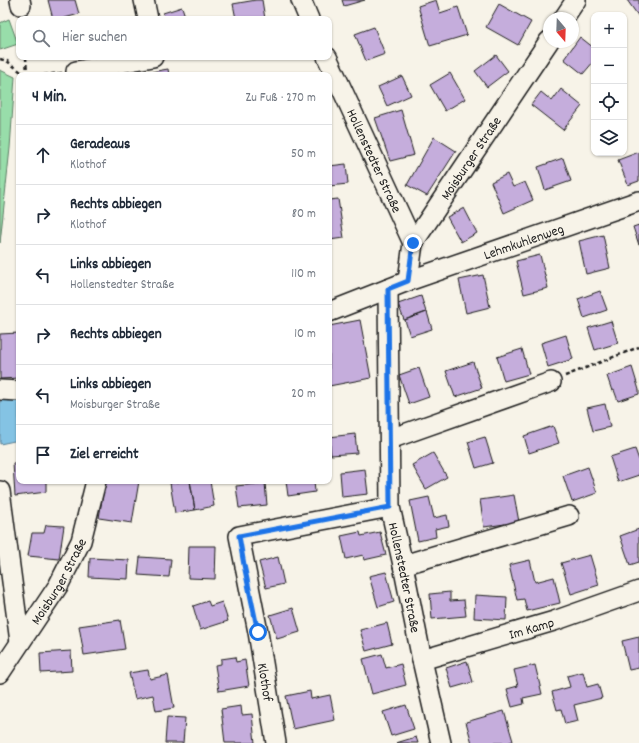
<!DOCTYPE html>
<html lang="de">
<head>
<meta charset="utf-8">
<style>
	:root { --surface:#fff; --page:#f6f6f7; --text:#1f2937; --muted:#747a83; --line:#e0e1e3 }
	body { margin:0; font-family:Dekko,sans-serif; background:var(--page); color:var(--text) }
	.controls { position:absolute; right:12px; top:12px; display:grid; overflow:hidden; border-radius:8px; box-shadow:0 1px 3px #0004 }
	.controls button { width:36px; height:36px; display:grid; place-items:center; padding:0; border:0; border-bottom:1px solid var(--line); background:var(--surface); color:var(--text); font:20px sans-serif }
	.compass { position:absolute; left:543px; top:12px; width:36px; height:36px; border-radius:50%; background:var(--surface); box-shadow:0 1px 3px #0004; rotate:161deg }
	.stop { position:absolute; width:12px; height:12px; margin:-9px; border:3px solid #1a73e8; border-radius:50%; background:#fff }
	.stop.end { background:#1a73e8; border-color:#fff; box-shadow:0 1px 4px #0008 }
	.list { margin:0; padding:0; list-style:none }
	h2 { display:flex; justify-content:space-between; align-items:center; height:52px; margin:0; padding:0 16px; font-size:17px }
	h2 small { font-size:13px; font-weight:400; color:var(--muted) }
	.list li { display:grid; grid-template-columns:26px 1fr auto; gap:12px; align-items:center; box-sizing:border-box; height:60px; padding:0 16px; border-top:1px solid var(--line) }
	.list b { display:block; font-size:15px; white-space:nowrap }
	.list p { margin:0; font-size:13px; white-space:nowrap; color:var(--muted) }
	.list em { font-size:13px; font-style:normal; color:var(--muted) }
	.icon { flex:none; width:22px; height:22px; fill:none; stroke:currentColor; stroke-width:2; stroke-linecap:round; stroke-linejoin:round }
	.map { position:relative; flex:none; width:639px; height:743px; overflow:hidden }
	.search { position:absolute; background:var(--surface); box-shadow:0 1px 3px #0004; left:16px; top:16px; width:316px; height:44px; display:flex; align-items:center; gap:10px; box-sizing:border-box; padding:0 14px; border-radius:8px; color:var(--muted); font-size:15px }
	.panel { position:absolute; background:var(--surface); box-shadow:0 1px 3px #0004; left:16px; top:72px; width:316px; height:412px; border-radius:8px }
	.map>svg:first-child { display:block }
</style>
</head>
<body>
<div class="map">
<svg width="639" height="743" viewBox="0 0 639 743">
	<rect width="100%" height="100%" fill="#f7f3e8"/>
	<filter id="ink" filterUnits="userSpaceOnUse"><feTurbulence type="fractalNoise" baseFrequency=".025" numOctaves="2"/><feDisplacementMap in="SourceGraphic" scale="8" xChannelSelector="R" yChannelSelector="G"/><feConvolveMatrix kernelMatrix="1 2 1 2 8 2 1 2 1" color-interpolation-filters="sRGB"/></filter>
	<g filter="url(#ink)">
		<path fill="#98ddaa" stroke="#5a7c63" d="M9 19 18 44 0 50V23Z
			M0 70 15 77 10 148 0 243Z"/>
		<path fill="#84c3e4" stroke="#5a8094" d="M19 398V440L0 444V399Z"/>
		<path fill="#c5addc" stroke="#1c1c1c" d="M48 0H75L79 14 61 19H53Z
			M256 0H262L265 19H236L233 4Z
			M342 0H365L344 6Z
			M436 0 440 13 458 7 467 35 430 46 418 6Z
			M627 0H639V17Z
			M499 4 531 22 518 45 486 27Z
			M182 7 186 19H165L163 13Z
			M374 27 385 54 366 61 355 34Z
			M580 37 594 48V61L583 74 564 59Z
			M496 55 508 71 487 87 475 71Z
			M168 69 169 75H145V73Z
			M450 73 465 99 445 111 430 85Z
			M402 76 411 95 387 106 378 87Z
			M561 89 582 106 563 130 531 105 541 92 552 101Z
			M401 110 414 155 390 161 375 118Z
			M434 137 456 151 427 196 407 185Z
			M639 152V181L628 185 618 160Z
			M563 158 571 181 545 190 538 167Z
			M346 164 348 184 329 186V166Z
			M507 174 513 187 525 182 533 200 504 213 491 182Z
			M338 199 344 238 329 240V200Z
			M464 208 477 233 461 242 447 217Z
			M639 225V245L633 227Z
			M603 235 610 268 586 274 579 241Z
			M540 255 548 288 524 294 516 261Z
			M483 275 490 307 466 313 459 280Z
			M600 291 607 310 584 318 578 299Z
			M421 296 426 312 404 320 398 304Z
			M427 312 432 329 410 336 405 320Z
			M360 320 371 378 329 386V326Z
			M611 321 618 343 595 350 588 328Z
			M19 333V378L0 379V334Z
			M566 335 573 359 548 367 541 343Z
			M522 349 529 374 504 381 497 357Z
			M473 362 482 388 455 397 446 371Z
			M632 367 639 390V394L618 401 614 390 612 391 607 376Z
			M419 368 429 397 409 404 399 375Z
			M605 404 610 427 593 431 587 408Z
			M553 426 559 443 529 453 524 436Z
			M355 434 357 453 331 455 329 437Z
			M485 437 493 463 476 468 468 442Z
			M635 449 639 460V475L618 482 610 457Z
			M433 453 447 477 426 489 412 465Z
			M19 462V481H46V492L15 496 13 463Z
			M588 467 597 493 572 502 563 476Z
			M365 469 368 494 342 497 340 472Z
			M105 481H139L132 523 99 518Z
			M184 481H190L195 510 175 513 170 483Z
			M190 481H210L214 506 195 510Z
			M286 481H314L315 492 288 496Z
			M265 483 267 505 239 508 236 486Z
			M514 495 519 522 484 527 480 500Z
			M429 497 434 518 447 515 449 526 435 529 436 537 418 541 410 501Z
			M46 525 64 526 59 559 28 556 32 533H44Z
			M639 529V562L630 565 620 536Z
			M360 532 361 536 380 532 386 555 364 560 363 555 346 559 341 536Z
			M189 546H216L215 579 188 578Z
			M590 555 599 585 571 594 561 563Z
			M140 557 171 559 169 577 138 575Z
			M278 557 284 584 266 588 259 562Z
			M90 558 129 560 128 579 89 577Z
			M530 560 535 582 554 577 560 603 527 611 524 599 517 600 509 565Z
			M386 572 394 602 378 607 369 576Z
			M450 592V601L464 600 466 616 432 619 430 594Z
			M475 595 507 597 506 620 474 618Z
			M208 601 210 606 222 602 228 621 200 630 193 606Z
			M293 608 300 632 277 639 270 615Z
			M120 620 125 649 84 655 79 626Z
			M387 623 392 644 366 651 360 630Z
			M639 637V668L629 670 622 641Z
			M71 651 72 671 41 673 40 653Z
			M382 654 386 668 401 664 406 685 372 694 363 659Z
			M235 657 236 662 245 660 249 686 219 691 215 665 221 664V659Z
			M467 661 473 682 452 688 446 668Z
			M535 665 542 694 523 698 524 704 512 707 507 689 518 686 514 670Z
			M148 670 150 679 168 675 174 708 156 711 153 695 135 699 129 673Z
			M583 672 587 687 598 684 602 698 574 705 578 721 565 724 561 709 557 710 552 692 570 687 567 676Z
			M310 691 311 699 330 695 335 720 293 729 286 696Z
			M406 705 414 729 391 736 383 712Z
			M241 706 242 715 252 714 255 743H225L221 709Z
			M504 711 513 741 507 743H472L466 722Z
			M167 717 185 718 183 743H165Z
			M416 737 418 743H396Z"/>
		<g fill="none" stroke-linecap="round" stroke-linejoin="round">
			<defs>
				<g id="minor">
					<path d="M20 0 21 5"/>
					<path d="M144 0 148 19"/>
					<path d="M301 0 309 19"/>
					<path d="M564 18 576 0"/>
					<path id="s1" d="M327 57 413 243"/>
					<path d="M76 75V71L153 57"/>
					<path id="s2" d="M408 281 413 243 549 41"/>
					<path id="s3" d="M388 289 390 507 403 565 422 660 441 743"/>
					<path id="s4" d="M329 312 408 281 639 201"/>
					<path d="M0 390 19 391"/>
					<path d="M390 439 551 382"/>
					<path d="M0 491 20 642"/>
					<path d="M403 565 569 516"/>
					<path id="s5" d="M422 660 554 621 639 591"/>
					<path id="s6" d="M0 673 58 586 81 541 96 481"/>
					<path d="M276 743 258 632 239 536 390 507"/>
				</g>
			</defs>
			<use href="#minor" stroke="#1c1c1c" stroke-width="22"/>
			<path stroke="#1c1c1c" stroke-width="2.5" stroke-dasharray="4 3" stroke-linecap="butt" d="M26 57 27 75
				M0 59 7 61 25 75
				M44 75 62 73
				M565 376 639 347"/>
			<use href="#minor" stroke="#f7f3e8" stroke-width="19"/>
		</g>
	</g>
	<g fill="none" stroke-linecap="round" stroke-linejoin="round" filter="url(#ink)">
		<path stroke="#1a73e8" stroke-width="5" d="M258 632 244 565 239 536 390 507 388 289 408 281 413 243"/>
	</g>
	<g text-anchor="middle" stroke-width="3.5" stroke-linejoin="round" paint-order="stroke">
		<g font-size="14" fill="#1c1c1c" stroke="#f7f3e8">
			<text dy="5" stroke="none"><textPath href="#s2" startOffset="141">Moisburger Straße</textPath></text>
			<text dy="5" stroke="none"><textPath href="#s1" startOffset="114">Hollenstedter Straße</textPath></text>
			<text dy="5" stroke="none"><textPath href="#s4" startOffset="207">Lehmkuhlenweg</textPath></text>
			<text dy="5" stroke="none"><textPath href="#s3" startOffset="290">Hollenstedter Straße</textPath></text>
			<text dy="5" stroke="none"><textPath href="#s6" startOffset="109">Moisburger Straße</textPath></text>
			<text dy="5" stroke="none"><textPath href="#s5" startOffset="114">Im Kamp</textPath></text>
			<text transform="translate(266 682) rotate(81)" y="5">Klothof</text>
		</g>
	</g>
</svg>
<div class="controls">
<button>+</button>
<button>−</button>
<button><svg class="icon" aria-label="locate" viewBox="0 0 24 24"><circle cx="12" cy="12" r="6"/><path d="M12 2v4M12 18v4M2 12h4M18 12h4"/></svg></button>
<button><svg class="icon" aria-label="layers" viewBox="0 0 24 24"><path d="M12 4l9 5-9 5-9-5zM3 14l9 5 9-5"/></svg></button>
</div>
<svg class="compass" viewBox="-18 -18 36 36"><path d="M0-13l5 13h-10z" fill="#e53935"/><path d="M0 13l5-13h-10z" fill="#747a83"/></svg>
<div class="stop" style="left:258px;top:632px"></div>
<div class="stop end" style="left:413px;top:243px"></div>
<div class="search"><svg class="icon" aria-label="search" viewBox="0 0 24 24"><circle cx="10" cy="10" r="6"/><path d="M15 15l6 6"/></svg>Hier suchen</div>
<section class="panel">
<h2>4 Min.<small>Zu Fuß · 270 m</small></h2>
<ul class="list">
<li><svg class="icon" aria-label="ahead" viewBox="0 0 24 24"><path d="M12 20V5M6 11l6-6 6 6"/></svg><div><b>Geradeaus</b><p>Klothof</p></div><em>50 m</em></li>
<li><svg class="icon" aria-label="right" viewBox="0 0 24 24"><path d="M7 20v-9h11M14 6l5 5-5 5"/></svg><div><b>Rechts abbiegen</b><p>Klothof</p></div><em>80 m</em></li>
<li><svg class="icon" aria-label="left" viewBox="0 0 24 24"><path d="M17 20v-9H6M10 6l-5 5 5 5"/></svg><div><b>Links abbiegen</b><p>Hollenstedter Straße</p></div><em>110 m</em></li>
<li><svg class="icon" aria-label="right" viewBox="0 0 24 24"><path d="M7 20v-9h11M14 6l5 5-5 5"/></svg><div><b>Rechts abbiegen</b></div><em>10 m</em></li>
<li><svg class="icon" aria-label="left" viewBox="0 0 24 24"><path d="M17 20v-9H6M10 6l-5 5 5 5"/></svg><div><b>Links abbiegen</b><p>Moisburger Straße</p></div><em>20 m</em></li>
<li><svg class="icon" aria-label="arrive" viewBox="0 0 24 24"><path d="M6 21V4h12l-3 4 3 4H6"/></svg><div><b>Ziel erreicht</b></div></li>
</ul>
</section>
</div>
</body>
</html>
